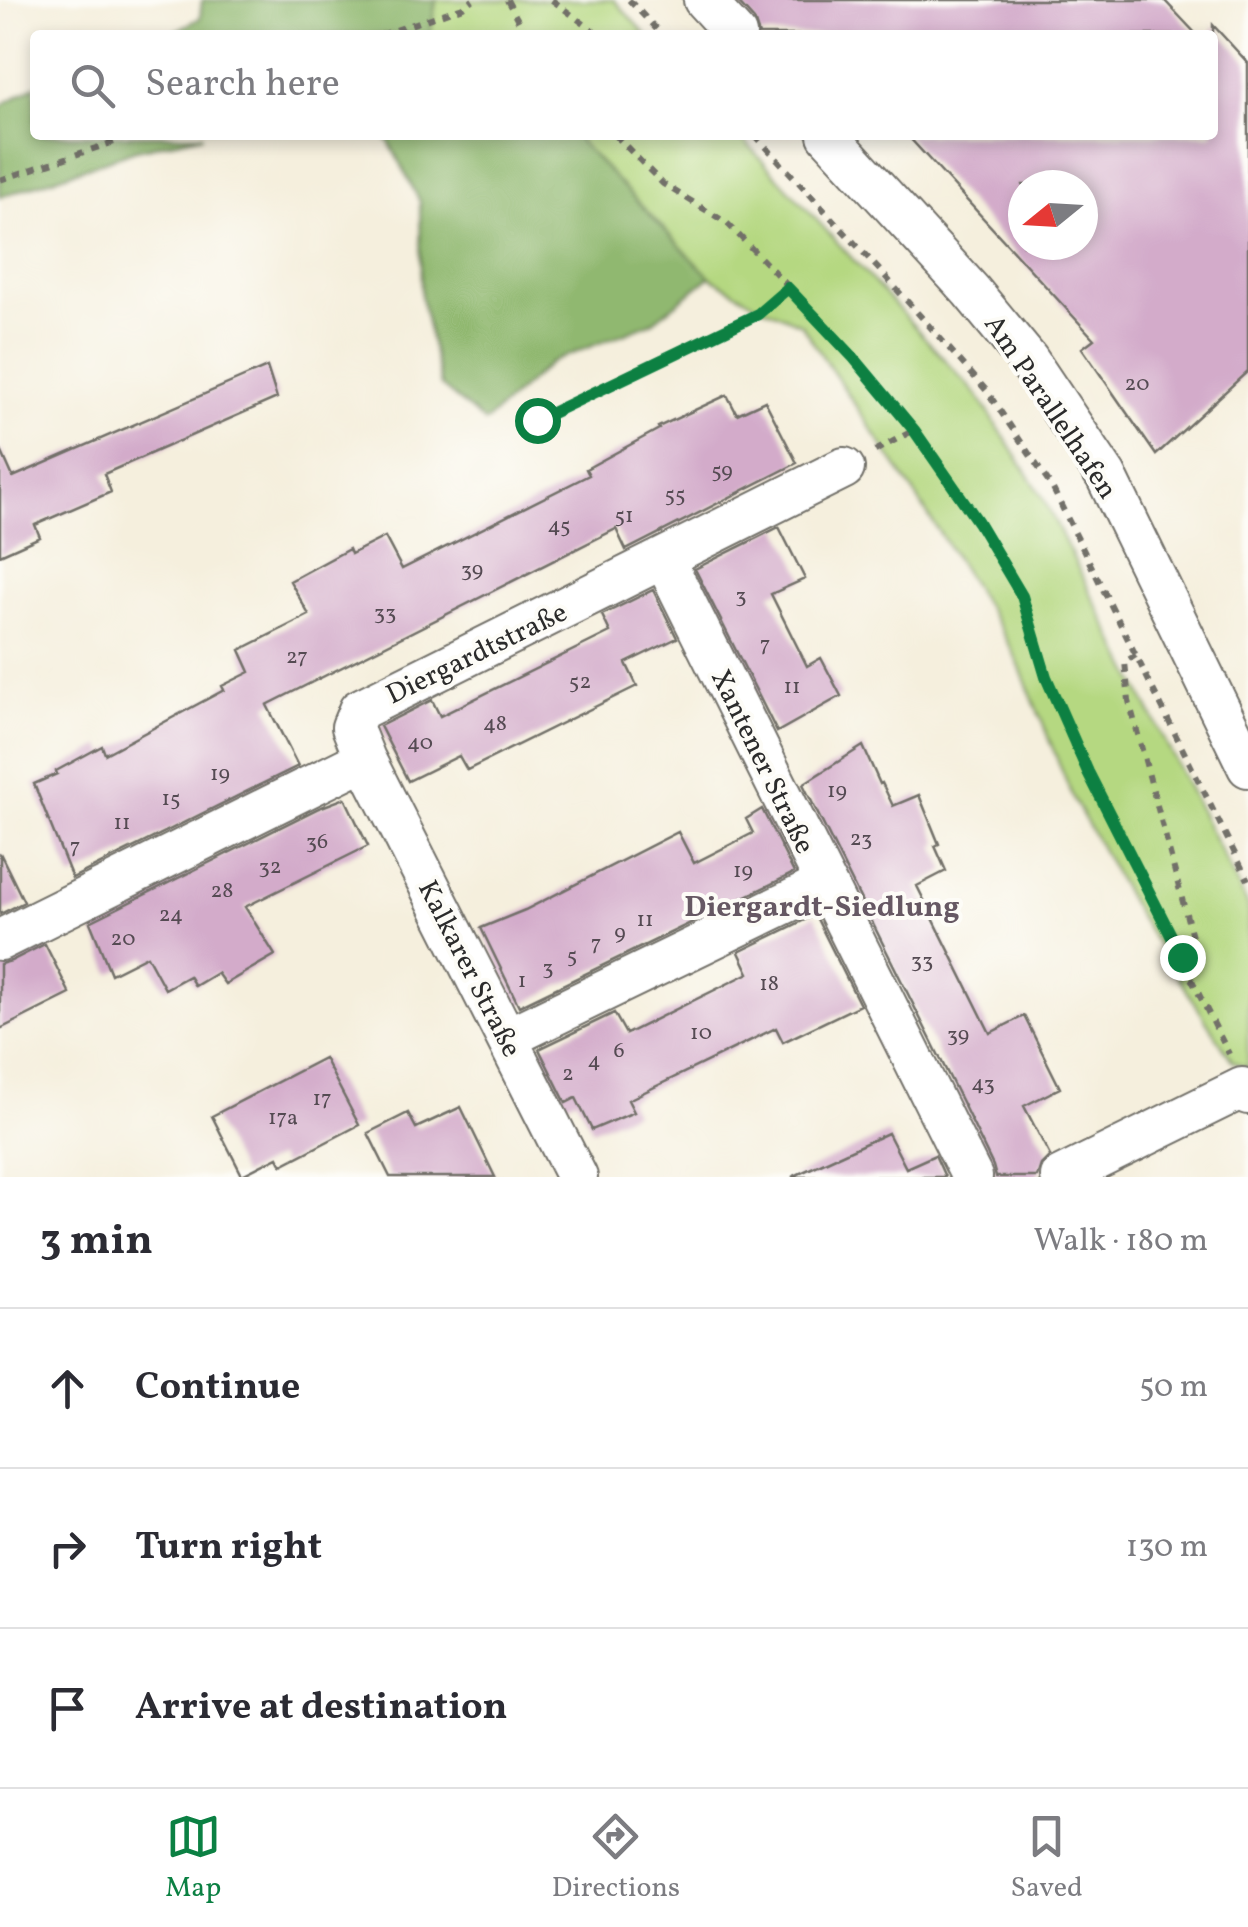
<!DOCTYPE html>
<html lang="en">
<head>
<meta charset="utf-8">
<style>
	:root { --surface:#fff; --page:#f7f7f7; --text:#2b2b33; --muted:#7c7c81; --line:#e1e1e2; --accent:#0b8043 }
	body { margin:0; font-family:Vollkorn,serif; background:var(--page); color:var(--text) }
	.compass { position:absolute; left:1008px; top:170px; width:90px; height:90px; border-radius:50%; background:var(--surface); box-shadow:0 5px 15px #0003; rotate:252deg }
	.stop { position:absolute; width:30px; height:30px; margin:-22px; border:8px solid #0b8043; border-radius:50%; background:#fff }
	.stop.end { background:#0b8043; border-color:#fff; box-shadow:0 2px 10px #0008 }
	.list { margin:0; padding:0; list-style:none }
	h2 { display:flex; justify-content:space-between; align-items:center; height:130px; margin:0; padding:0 40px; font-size:42px }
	h2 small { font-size:32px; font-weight:400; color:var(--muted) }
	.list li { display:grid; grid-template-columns:65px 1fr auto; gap:30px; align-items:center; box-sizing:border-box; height:160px; padding:0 40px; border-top:2px solid var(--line) }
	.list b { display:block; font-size:38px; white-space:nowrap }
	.list em { font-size:32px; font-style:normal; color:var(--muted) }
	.icon { flex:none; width:55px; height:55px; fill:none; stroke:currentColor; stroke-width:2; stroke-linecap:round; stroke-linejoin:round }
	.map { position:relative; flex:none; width:1248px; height:1177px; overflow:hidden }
	.search { position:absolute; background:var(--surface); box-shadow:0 5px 15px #0003; left:30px; right:30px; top:30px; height:110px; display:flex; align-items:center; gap:25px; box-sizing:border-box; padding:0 35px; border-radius:10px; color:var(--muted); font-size:38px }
	.sheet { height:610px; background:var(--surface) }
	nav { display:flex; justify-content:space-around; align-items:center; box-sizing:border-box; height:140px; border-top:2px solid var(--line); background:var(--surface); font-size:28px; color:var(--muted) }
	nav a { display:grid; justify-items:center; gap:5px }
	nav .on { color:var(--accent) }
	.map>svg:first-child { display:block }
</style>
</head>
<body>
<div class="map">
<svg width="1248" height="1177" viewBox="0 0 1248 1177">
	<rect width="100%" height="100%" fill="#fdfcf7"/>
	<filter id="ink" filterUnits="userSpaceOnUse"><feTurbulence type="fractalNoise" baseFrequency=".01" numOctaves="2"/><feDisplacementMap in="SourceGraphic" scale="20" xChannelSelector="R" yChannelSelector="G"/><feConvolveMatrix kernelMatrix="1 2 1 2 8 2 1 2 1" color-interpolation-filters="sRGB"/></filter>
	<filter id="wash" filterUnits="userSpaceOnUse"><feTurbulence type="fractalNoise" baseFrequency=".0048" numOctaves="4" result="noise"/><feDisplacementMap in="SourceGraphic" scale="40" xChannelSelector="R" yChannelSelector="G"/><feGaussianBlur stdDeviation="2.25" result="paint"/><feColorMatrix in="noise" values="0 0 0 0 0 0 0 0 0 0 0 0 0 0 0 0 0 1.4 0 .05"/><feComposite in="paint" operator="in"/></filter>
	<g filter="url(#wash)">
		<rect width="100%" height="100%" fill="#f5efdd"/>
		<path fill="#b5d881" stroke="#708256" stroke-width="2.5" d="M436 0H614L646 35H430Z
			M567 135H739L978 396 1042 496 1248 906V1068L1233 1062 1136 912 1073 798 1016 658 998 625 915 494 801 324 758 305 710 277 576 138Z"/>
		<path fill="#90b86f" stroke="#5e724d" stroke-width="2.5" d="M202 0H436L430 35H168L200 18Z
			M35 86V135H203L136 150 0 197V106Z
			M383 135H567L576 138 710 277 651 323 551 362 485 422 441 386 421 296 420 202 389 142Z"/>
		<g id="blocks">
			<path fill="#d3abca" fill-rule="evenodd" d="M736 0H1164L1197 35H759L754 20Z
				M1213 25 1248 63V371L1156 455 1082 348 1094 339 907 135H1213ZM1023 185H1083V245H1023Z
				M267 367 277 398 104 474 111 492 35 525 40 537 0 555V448L13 477Z
				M727 395 737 414 765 401 797 463 626 550 616 529 267 705 298 766 72 878 34 784 57 774 56 771 102 746 105 754 224 690 222 686 250 672 240 650 309 615 290 581 349 549 351 554 385 537 402 569 589 475 586 469 659 429 658 427Z
				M779 527 805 579 771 594 807 666 821 658 841 696 777 732 695 569Z
				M653 590 677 638 626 663 637 686 467 770 459 756 408 781 380 726 432 700 440 716 610 632 602 615Z
				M863 746 880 784 882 783 893 806 919 795 939 844 935 846 946 871 917 886 990 1033 1024 1016 1060 1088 1024 1106 1050 1156 1041 1165 1037 1177H996L993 1166 964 1106 803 784Z
				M345 798 368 846 245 907 275 955 225 984 217 973 195 986 189 976 165 989 147 956 111 974 90 922 319 808Z
				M762 809 794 873 519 1006 481 928 525 910 678 832 694 863 753 833 746 819Z
				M0 853 24 902 0 914Z
				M815 915 860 1005 783 1042 776 1028 628 1100 634 1112 592 1130 576 1098 566 1103 539 1049 614 1013 626 1034 749 973 739 952Z
				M45 944 70 994 0 1029V964L11 961Z
				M324 1058 359 1125 282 1165 278 1157 242 1175 212 1116Z
				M461 1107 495 1177H390L368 1133 408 1113 416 1128Z
				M888 1133 906 1168 935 1155 945 1177H792Z"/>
		</g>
	</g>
	<g filter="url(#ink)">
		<use href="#blocks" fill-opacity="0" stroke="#727069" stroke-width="2.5"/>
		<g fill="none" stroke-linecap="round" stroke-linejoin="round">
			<defs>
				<path id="minor" d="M704 0 736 35
					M828 135 971 291 1028 360 1106 476 1248 767
					M664 559 972 1177
					M365 759 577 1177
					M0 940 365 759 352 727 359 710 844 468
					M507 1038 825 884
					M1061 1177 1242 1088 1248 1094"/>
			</defs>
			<use href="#minor" stroke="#727069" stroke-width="44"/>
			<path stroke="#727069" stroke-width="6" stroke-dasharray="8 8" stroke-linecap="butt" d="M507 0 526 35
				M552 0 599 35
				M629 0 662 35
				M381 35 463 7 473 0
				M615 135 663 184 727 223 789 287 854 358 914 430 978 522 1021 596 1045 677 1088 773 1229 1054
				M755 135 884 275 986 390 1053 489 1248 880
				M0 180 135 135
				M537 420 759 314 789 287
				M875 451 914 430
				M1136 655 1125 662 1129 701 1196 951 1182 957"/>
			<use href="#minor" stroke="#fff" stroke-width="40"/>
		</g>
	</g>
	<g fill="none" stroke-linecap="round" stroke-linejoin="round" filter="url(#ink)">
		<path stroke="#0b8043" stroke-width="12" d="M537 420 758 314 788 288 854 358 914 430 978 522 1022 596 1046 677 1088 772 1182 957"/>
	</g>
	<g text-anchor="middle" stroke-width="8" stroke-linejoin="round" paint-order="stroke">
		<g font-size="22" fill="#554b53">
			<text x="1137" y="390">20</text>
			<text x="722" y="477">59</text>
			<text x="675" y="501">55</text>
			<text x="624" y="522">51</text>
			<text x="559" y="532">45</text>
			<text x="472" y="576">39</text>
			<text x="741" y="602">3</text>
			<text x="385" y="619">33</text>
			<text x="765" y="651">7</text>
			<text x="297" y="663">27</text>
			<text x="580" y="688">52</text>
			<text x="792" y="693">11</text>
			<text x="495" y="730">48</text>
			<text x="420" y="749">40</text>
			<text x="220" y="780">19</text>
			<text x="837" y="797">19</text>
			<text x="171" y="805">15</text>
			<text x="122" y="829">11</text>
			<text x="861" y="845">23</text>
			<text x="317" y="848">36</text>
			<text x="75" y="853">7</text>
			<text x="270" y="873">32</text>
			<text x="743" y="877">19</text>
			<text x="222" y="897">28</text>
			<text x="171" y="921">24</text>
			<text x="645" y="926">11</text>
			<text x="620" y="939">9</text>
			<text x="123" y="945">20</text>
			<text x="596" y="950">7</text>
			<text x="572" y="962">5</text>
			<text x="922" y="967">33</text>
			<text x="548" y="974">3</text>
			<text x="522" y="987">1</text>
			<text x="769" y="990">18</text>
			<text x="701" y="1039">10</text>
			<text x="958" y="1041">39</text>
			<text x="619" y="1057">6</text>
			<text x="594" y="1067">4</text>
			<text x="568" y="1080">2</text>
			<text x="983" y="1090">43</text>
			<text x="322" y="1105">17</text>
			<text x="283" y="1124">17a</text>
		</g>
		<g font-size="28" fill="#2b2b2b" stroke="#fdfcf7">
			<text transform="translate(1052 406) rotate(56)" y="10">Am Parallelhafen</text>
			<text transform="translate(476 652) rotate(-26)" y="10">Diergardtstraße</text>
			<text transform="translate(764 761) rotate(64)" y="10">Xantener Straße</text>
			<text transform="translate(471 968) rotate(63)" y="10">Kalkarer Straße</text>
		</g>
		<g font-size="30" font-weight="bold" fill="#665863" stroke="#fdfcf7">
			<text x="822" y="916">Diergardt-Siedlung</text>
		</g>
	</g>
</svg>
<svg class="compass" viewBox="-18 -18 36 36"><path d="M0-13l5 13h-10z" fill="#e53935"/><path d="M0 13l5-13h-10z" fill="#7c7c81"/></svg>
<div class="stop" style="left:537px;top:420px"></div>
<div class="stop end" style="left:1182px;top:957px"></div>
<div class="search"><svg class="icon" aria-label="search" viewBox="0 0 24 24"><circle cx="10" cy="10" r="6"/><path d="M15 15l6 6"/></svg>Search here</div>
</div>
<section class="sheet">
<h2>3 min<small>Walk · 180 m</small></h2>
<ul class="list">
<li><svg class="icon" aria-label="ahead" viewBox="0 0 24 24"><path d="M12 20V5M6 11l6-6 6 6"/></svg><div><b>Continue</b></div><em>50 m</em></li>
<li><svg class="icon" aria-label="right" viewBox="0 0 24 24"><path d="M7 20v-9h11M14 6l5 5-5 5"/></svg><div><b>Turn right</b></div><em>130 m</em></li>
<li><svg class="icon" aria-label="arrive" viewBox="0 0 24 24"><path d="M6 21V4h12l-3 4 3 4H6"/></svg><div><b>Arrive at destination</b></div></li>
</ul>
</section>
<nav>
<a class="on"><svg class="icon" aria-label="map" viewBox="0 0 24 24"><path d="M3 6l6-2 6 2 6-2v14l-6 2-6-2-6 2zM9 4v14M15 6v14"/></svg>Map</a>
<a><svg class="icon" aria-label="directions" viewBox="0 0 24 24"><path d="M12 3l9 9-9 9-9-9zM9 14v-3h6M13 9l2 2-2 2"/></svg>Directions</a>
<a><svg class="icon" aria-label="saved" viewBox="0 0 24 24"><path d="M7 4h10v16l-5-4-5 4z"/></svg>Saved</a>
</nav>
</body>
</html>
